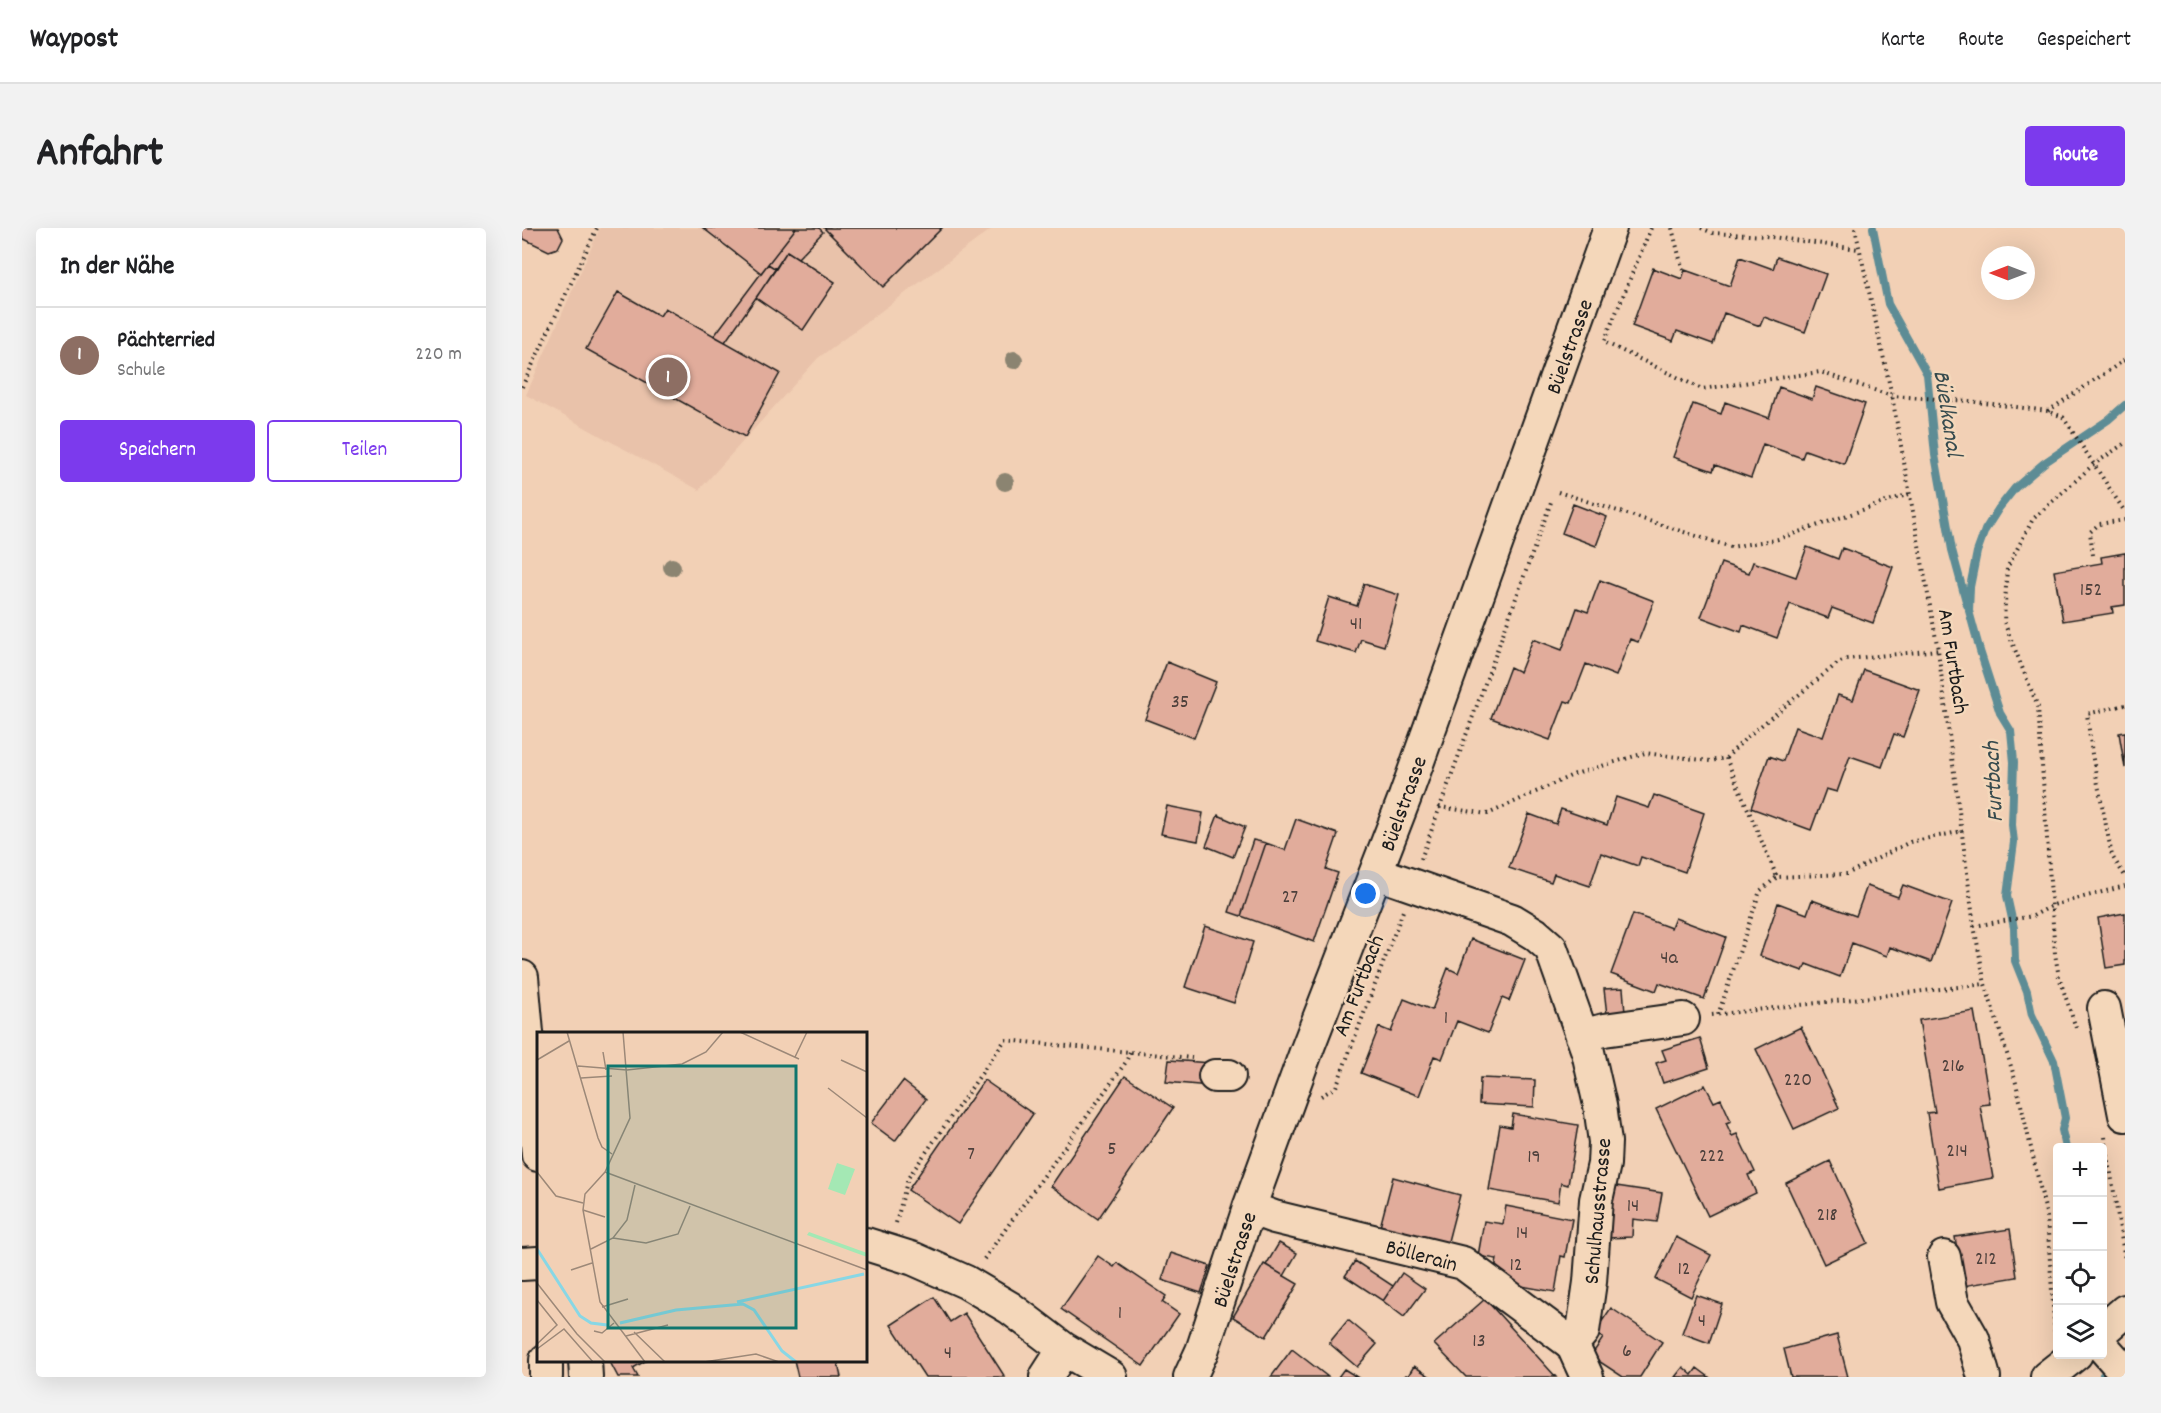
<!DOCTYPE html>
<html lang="de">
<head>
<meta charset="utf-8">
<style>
	:root { --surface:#fff; --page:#f2f2f2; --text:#202124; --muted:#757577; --line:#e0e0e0; --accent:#7c3aed }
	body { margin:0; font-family:Dekko,sans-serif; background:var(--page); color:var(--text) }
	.controls { position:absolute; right:18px; bottom:18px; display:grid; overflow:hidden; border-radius:6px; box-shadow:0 6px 24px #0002 }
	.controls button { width:54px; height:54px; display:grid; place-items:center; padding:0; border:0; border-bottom:2px solid var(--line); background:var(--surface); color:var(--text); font:30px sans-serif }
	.compass { position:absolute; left:1459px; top:18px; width:54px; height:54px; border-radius:50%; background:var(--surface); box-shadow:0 6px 24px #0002; rotate:270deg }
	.you { position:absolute; left:844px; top:666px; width:21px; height:21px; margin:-15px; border:4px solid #fff; border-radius:50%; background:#1a73e8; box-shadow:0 0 0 9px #1a73e833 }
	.badge { display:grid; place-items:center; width:39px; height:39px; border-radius:50%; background:var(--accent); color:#fff; font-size:20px; font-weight:700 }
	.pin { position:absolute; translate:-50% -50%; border:3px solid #fff; box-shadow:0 2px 6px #0006 }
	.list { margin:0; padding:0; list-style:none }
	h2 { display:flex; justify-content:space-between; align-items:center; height:78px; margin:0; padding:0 24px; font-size:26px }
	h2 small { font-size:20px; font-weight:400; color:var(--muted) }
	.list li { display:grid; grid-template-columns:39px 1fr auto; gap:18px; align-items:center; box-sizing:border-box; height:96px; padding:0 24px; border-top:2px solid var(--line) }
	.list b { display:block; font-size:22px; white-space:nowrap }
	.list p { margin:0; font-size:20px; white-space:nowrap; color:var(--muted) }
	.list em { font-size:20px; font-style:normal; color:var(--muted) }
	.actions { display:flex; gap:12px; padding:18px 24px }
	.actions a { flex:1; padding:14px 0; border:2px solid var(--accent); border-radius:6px; text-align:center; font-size:21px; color:var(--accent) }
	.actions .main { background:var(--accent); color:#fff }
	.icon { flex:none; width:33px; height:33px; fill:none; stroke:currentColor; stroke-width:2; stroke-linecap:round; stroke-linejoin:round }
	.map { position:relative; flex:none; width:1603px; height:1149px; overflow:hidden; border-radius:6px }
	header { display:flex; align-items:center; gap:36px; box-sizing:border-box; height:84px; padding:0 30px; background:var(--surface); border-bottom:2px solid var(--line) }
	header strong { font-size:28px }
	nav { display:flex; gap:33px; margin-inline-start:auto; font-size:21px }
	.intro { display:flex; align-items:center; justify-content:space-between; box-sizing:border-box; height:144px; padding:0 36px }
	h1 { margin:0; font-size:42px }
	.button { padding:15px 27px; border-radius:6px; background:var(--accent); color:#fff; font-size:21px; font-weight:700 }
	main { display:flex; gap:36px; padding:0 36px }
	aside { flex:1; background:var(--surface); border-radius:6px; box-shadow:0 6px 24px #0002 }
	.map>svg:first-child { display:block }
</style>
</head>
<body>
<header>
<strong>Waypost</strong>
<nav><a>Karte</a><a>Route</a><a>Gespeichert</a></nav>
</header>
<div class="intro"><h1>Anfahrt</h1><a class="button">Route</a></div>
<main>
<aside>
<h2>In der Nähe<small></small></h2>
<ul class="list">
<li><span class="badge" style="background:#8d6e63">1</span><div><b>Pächterried</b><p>Schule</p></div><em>220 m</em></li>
</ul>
<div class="actions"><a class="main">Speichern</a><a>Teilen</a></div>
</aside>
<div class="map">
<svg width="1603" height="1149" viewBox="0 0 1603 1149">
	<rect width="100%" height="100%" fill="#f2d0b5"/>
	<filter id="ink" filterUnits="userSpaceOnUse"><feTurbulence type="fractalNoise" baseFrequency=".0167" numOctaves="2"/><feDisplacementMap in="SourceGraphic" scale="12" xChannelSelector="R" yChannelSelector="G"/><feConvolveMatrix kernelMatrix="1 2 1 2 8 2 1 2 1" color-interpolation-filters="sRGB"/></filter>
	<g filter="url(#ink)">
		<path fill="#e9c2aa" d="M78 0H471L296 130 177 262 4 167Z"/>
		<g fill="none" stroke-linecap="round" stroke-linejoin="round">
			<path stroke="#5d8c95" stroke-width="8" d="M1351 0 1366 76 1405 146 1413 227 1430 322 1445 377
				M1544 920 1540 902 1543 890 1532 833 1510 787 1505 763 1493 733 1492 700 1485 668 1492 614 1490 597 1492 534 1489 503 1478 485 1458 423 1447 383 1448 359 1455 324 1463 302 1477 280 1493 260 1522 235 1586 192 1603 177
				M1581 1147 1582 1149"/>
		</g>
		<path fill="#e1ac9b" stroke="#1c1c1c" stroke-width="1.5" d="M0 0H36L41 10 36 20 27 23 0 10Z
			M181 0H274L239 45Z
			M274 0H297L301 4 276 30 265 23 254 41 246 36Z
			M302 0H420L361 59Z
			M265 23 313 54 281 102 234 70Z
			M1218 29 1251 41 1255 29 1304 46 1283 104 1242 89 1238 98 1202 85 1191 116 1155 103 1151 113 1110 98 1131 40 1160 51 1163 42 1208 58Z
			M246 36 254 41 203 114 192 108Z
			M96 64 138 88 143 80 258 145 223 209 64 121Z
			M1257 159 1290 171 1294 159 1343 176 1322 236 1283 222 1280 230 1241 216 1229 250 1193 237 1191 243 1151 229 1171 176 1199 186 1203 174 1247 190Z
			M1051 276 1085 289 1074 318 1040 305Z
			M1285 319 1316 331 1320 320 1371 339 1351 395 1310 380 1306 390 1268 376 1255 410 1221 397 1219 404 1179 389 1199 335 1227 345 1231 334 1274 349Z
			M1603 325V377L1590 379 1591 385 1541 393 1532 343 1580 335 1579 329Z
			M1078 352 1132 373 1116 414 1108 411 1094 448 1064 436 1049 475 1043 473 1028 512 969 490 988 439 998 444 1011 411 1040 422 1055 380 1066 384Z
			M842 356 877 367 862 418 839 411 834 425 793 413 807 369 835 378Z
			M645 434 694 454 672 510 623 491Z
			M1342 442 1398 462 1381 509 1372 506 1360 539 1328 528 1315 564 1304 561 1289 602 1229 580 1247 528 1261 533 1273 499 1301 509 1316 467 1331 472Z
			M1603 504V540L1597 505Z
			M1132 567 1182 585 1163 644 1119 629 1116 638 1079 625 1068 658 1032 646 1029 654 987 640 1007 586 1034 596 1039 581 1085 597 1094 569 1127 580Z
			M645 578 681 585 676 613 639 606Z
			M696 587 723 599 711 629 684 618Z
			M774 591 816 606 804 641 816 645 792 714 719 688 744 615 763 622Z
			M731 612 744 615 719 688 707 684Z
			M1381 657 1430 675 1409 734 1368 719 1365 728 1330 715 1318 749 1284 736 1281 743 1238 728 1256 675 1285 686 1290 672 1334 688 1345 658 1376 669Z
			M1603 685V737L1584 740 1576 690Z
			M1111 686 1149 700 1153 690 1204 709 1182 771 1137 755 1134 763 1089 746Z
			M683 698 731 714 712 775 663 759Z
			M949 711 1003 732 987 773 980 770 966 805 935 793 920 831 912 828 897 868 839 845 857 799 869 804 882 771 910 782 926 740 936 745Z
			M1101 760 1103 785 1085 787 1082 761Z
			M1452 783 1468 876 1458 877 1471 950 1417 960 1405 885 1413 884 1397 792Z
			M1279 799 1317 880 1272 901 1234 821Z
			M1178 810 1187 840 1141 855 1134 835 1144 832 1140 822Z
			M647 832 689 835 687 858 644 854Z
			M603 848 651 880 576 991 529 958Z
			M958 850 1013 852 1012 879 957 876Z
			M462 852 511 886 436 996 386 962Z
			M381 853 404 871 373 913 349 895Z
			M1183 857 1192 874 1199 871 1209 893 1204 895 1210 908 1215 906 1233 944 1226 947 1234 965 1186 988 1134 881Z
			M991 886 1056 897 1046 957 1039 955 1036 974 967 962 978 897 989 899Z
			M1308 933 1346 1015 1302 1036 1264 955Z
			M871 949 938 967 925 1017 858 999Z
			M1088 957 1140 965 1135 994 1111 991 1110 1009 1086 1010Z
			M984 978 1050 991 1043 1029 1039 1028 1033 1064 971 1053 975 1031 956 1028 962 993 981 996Z
			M1488 1001 1495 1049 1441 1058 1433 1009Z
			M1154 1009 1189 1027 1169 1069 1134 1051Z
			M757 1015 775 1025 762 1048 744 1037Z
			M649 1025 688 1038 679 1065 640 1052Z
			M576 1028 592 1039 595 1035 644 1068 640 1074 657 1086 621 1138 539 1081Z
			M833 1033 871 1058 861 1073 823 1048Z
			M742 1036 776 1056 744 1109 711 1089Z
			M880 1045 903 1061 882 1089 861 1073Z
			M1174 1067 1200 1076 1187 1115 1160 1105Z
			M412 1069 428 1094 442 1085 483 1149H403L369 1097Z
			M963 1071 1034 1149H944L912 1116Z
			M1089 1080 1140 1114 1118 1149H1101L1069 1128 1081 1110 1072 1105Z
			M826 1092 855 1116 835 1139 807 1115Z
			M1315 1107 1326 1149H1269L1262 1121Z
			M770 1121 806 1149H749Z
			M87 1132H125L111 1140 116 1149H96Z
			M272 1132H315L319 1149H276Z
			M892 1138 909 1149H882L884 1147 886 1148Z
			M1161 1139 1170 1147 1175 1140 1187 1149H1153Z
			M822 1141 835 1149H816Z"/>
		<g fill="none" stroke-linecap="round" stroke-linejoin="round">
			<defs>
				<path id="minor" d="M855 645 990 692 1013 706 1029 720 1066 824 1078 877 1083 914 1082 936 1074 972 1068 1054 1061 1103 1050 1116
					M0 749 16 927
					M1582 780 1603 887
					M1060 808 1082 802 1161 791
					M693 848H707
					M727 980 752 989 941 1035 1050 1116 1065 1149
					M344 1016 392 1031 444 1054 488 1080 542 1121 589 1149
					M1422 1029 1430 1074 1451 1111 1462 1149
					M0 1036 16 1035
					M1580 1103 1603 1083
					M1580 1118 1603 1144
					M63 1132 64 1149
					M24 1149V1132
					M524 1149 542 1121
					M668 1149 680 1123 727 980 784 824 883 569 1088 0
					M1525 1149 1554 1126"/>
			</defs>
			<use href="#minor" stroke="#1c1c1c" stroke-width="36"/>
			<path stroke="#1c1c1c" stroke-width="4" stroke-dasharray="1.5 4.5" stroke-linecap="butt" d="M1129 0 1082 114 1180 161 1298 144 1370 168 1447 173 1526 183 1541 189 1603 284
				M1150 0 1161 43
				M1179 0 1191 5 1243 8 1336 21
				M1333 0 1370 168 1416 422 1452 698 1463 756 1493 851 1525 989 1533 1107
				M0 159 75 0
				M1526 183 1603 132
				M1036 264 1209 319 1256 311 1387 266
				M1571 327 1568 304 1577 296 1603 292
				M1603 477 1565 486 1570 526 1590 628 1603 648
				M1204 530 1255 649 1325 646 1388 614 1441 603
				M917 579 966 586 1053 546 1123 525 1188 533 1204 530 1225 509 1316 435 1325 431 1416 422
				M899 631 1029 274
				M1452 698 1511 688 1531 677 1603 658
				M1190 787 1463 756
				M1196 787 1238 663 1255 649
				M1554 800 1537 749 1533 726 1516 479 1482 394 1485 340 1511 291 1571 237 1603 215
				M799 868 814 859 881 683
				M1583 909 1603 1032
				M374 995 386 950 483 812 670 830
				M462 1031 604 834 608 824"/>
			<use href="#minor" stroke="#f4d7ba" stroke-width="32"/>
		</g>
		<g fill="#8b8471">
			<circle cx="492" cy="132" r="9"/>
			<circle cx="483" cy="254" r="9"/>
			<circle cx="150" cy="339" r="9"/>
		</g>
	</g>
	<g text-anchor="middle" stroke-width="5" stroke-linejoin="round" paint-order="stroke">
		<g font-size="20" fill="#4d403c">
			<text x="1569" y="367">152</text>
			<text x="834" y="401">41</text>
			<text x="658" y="479">35</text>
			<text x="768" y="674">27</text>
			<text x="1147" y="735">4a</text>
			<text x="924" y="795">1</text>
			<text x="1431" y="843">216</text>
			<text x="1276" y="857">220</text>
			<text x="590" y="926">5</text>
			<text x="1435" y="928">214</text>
			<text x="449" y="931">7</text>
			<text x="1190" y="933">222</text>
			<text x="1012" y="934">19</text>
			<text x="1111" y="983">14</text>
			<text x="1305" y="992">218</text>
			<text x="1000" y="1010">14</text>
			<text x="1464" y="1036">212</text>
			<text x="994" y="1042">12</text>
			<text x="1162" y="1046">12</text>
			<text x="598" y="1090">1</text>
			<text x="1180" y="1098">4</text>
			<text x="957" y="1118">13</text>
			<text x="1105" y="1128">6</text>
			<text x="426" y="1130">4</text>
		</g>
		<g font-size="22" fill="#1c1c1c" stroke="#f4d7ba">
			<text transform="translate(1046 118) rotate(-70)" y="8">Büelstrasse</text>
			<text transform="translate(1433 433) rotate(81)" y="8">Am Furtbach</text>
			<text transform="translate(880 575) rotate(-70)" y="8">Büelstrasse</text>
			<text transform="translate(835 757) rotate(-69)" y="8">Am Furtbach</text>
			<text transform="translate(1074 983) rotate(-85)" y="8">Schulhausstrasse</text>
			<text transform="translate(900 1026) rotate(15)" y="8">Böllerain</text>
			<text transform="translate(711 1031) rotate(-72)" y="8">Büelstrasse</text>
		</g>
		<g font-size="24" font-style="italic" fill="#374b4e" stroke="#f4d7ba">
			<text transform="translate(1427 185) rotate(81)" y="8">Büelkanal</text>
			<text transform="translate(1470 554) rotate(-93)" y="8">Furtbach</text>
		</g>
	</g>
	<g transform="translate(15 804)">
		<rect width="330" height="330" fill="#f2d0b5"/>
		<path d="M300 131 318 137 308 163 291 157ZM272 200 330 221V225L270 203Z" fill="#a4e8b4"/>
		<path fill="none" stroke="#88d7e5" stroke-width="3" d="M0 217 43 284 54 291 70 293M200 270 327 242M83 291 139 278 206 272 217 278 245 319 259 330"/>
		<path fill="none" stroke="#9c8878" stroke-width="1.5" d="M30 0 61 106 65 115 75 122M86 0 93 86 68 140 48 162 46 178 63 270 108 330M203 0 262 27M66 20 69 38M258 25 270 0M0 28 32 9M304 28 330 40M41 34 90 38 145 32 169 20 186 0M44 46 75 44M291 56 330 86M0 140 19 164 46 171M68 140 330 238M46 178 68 185M76 206 109 211 141 202 153 174M54 217 76 206 90 188 98 153M34 238 55 231M0 251 40 302 68 330M0 268 20 293 0 312M65 275 91 267M57 299 65 301 77 291M97 300 128 330M89 304 131 293M0 317 27 297 56 330M167 330 219 322 242 330"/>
		<path fill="#0f766e" fill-opacity="0.15" stroke="#0f766e" stroke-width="3" d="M71 34H259V296H71Z"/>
		<rect width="330" height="330" fill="none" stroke="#1c1c1c" stroke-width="3"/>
	</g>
</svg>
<div class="controls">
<button>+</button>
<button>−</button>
<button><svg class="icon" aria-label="locate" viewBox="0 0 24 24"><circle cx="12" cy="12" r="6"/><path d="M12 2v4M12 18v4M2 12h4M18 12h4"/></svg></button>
<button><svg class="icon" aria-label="layers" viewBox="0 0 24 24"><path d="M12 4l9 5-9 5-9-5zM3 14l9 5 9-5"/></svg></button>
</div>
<svg class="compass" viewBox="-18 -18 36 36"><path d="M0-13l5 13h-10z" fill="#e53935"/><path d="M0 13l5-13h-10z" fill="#757577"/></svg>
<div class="you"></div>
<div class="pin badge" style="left:146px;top:149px;background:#8d6e63">1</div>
</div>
</main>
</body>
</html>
